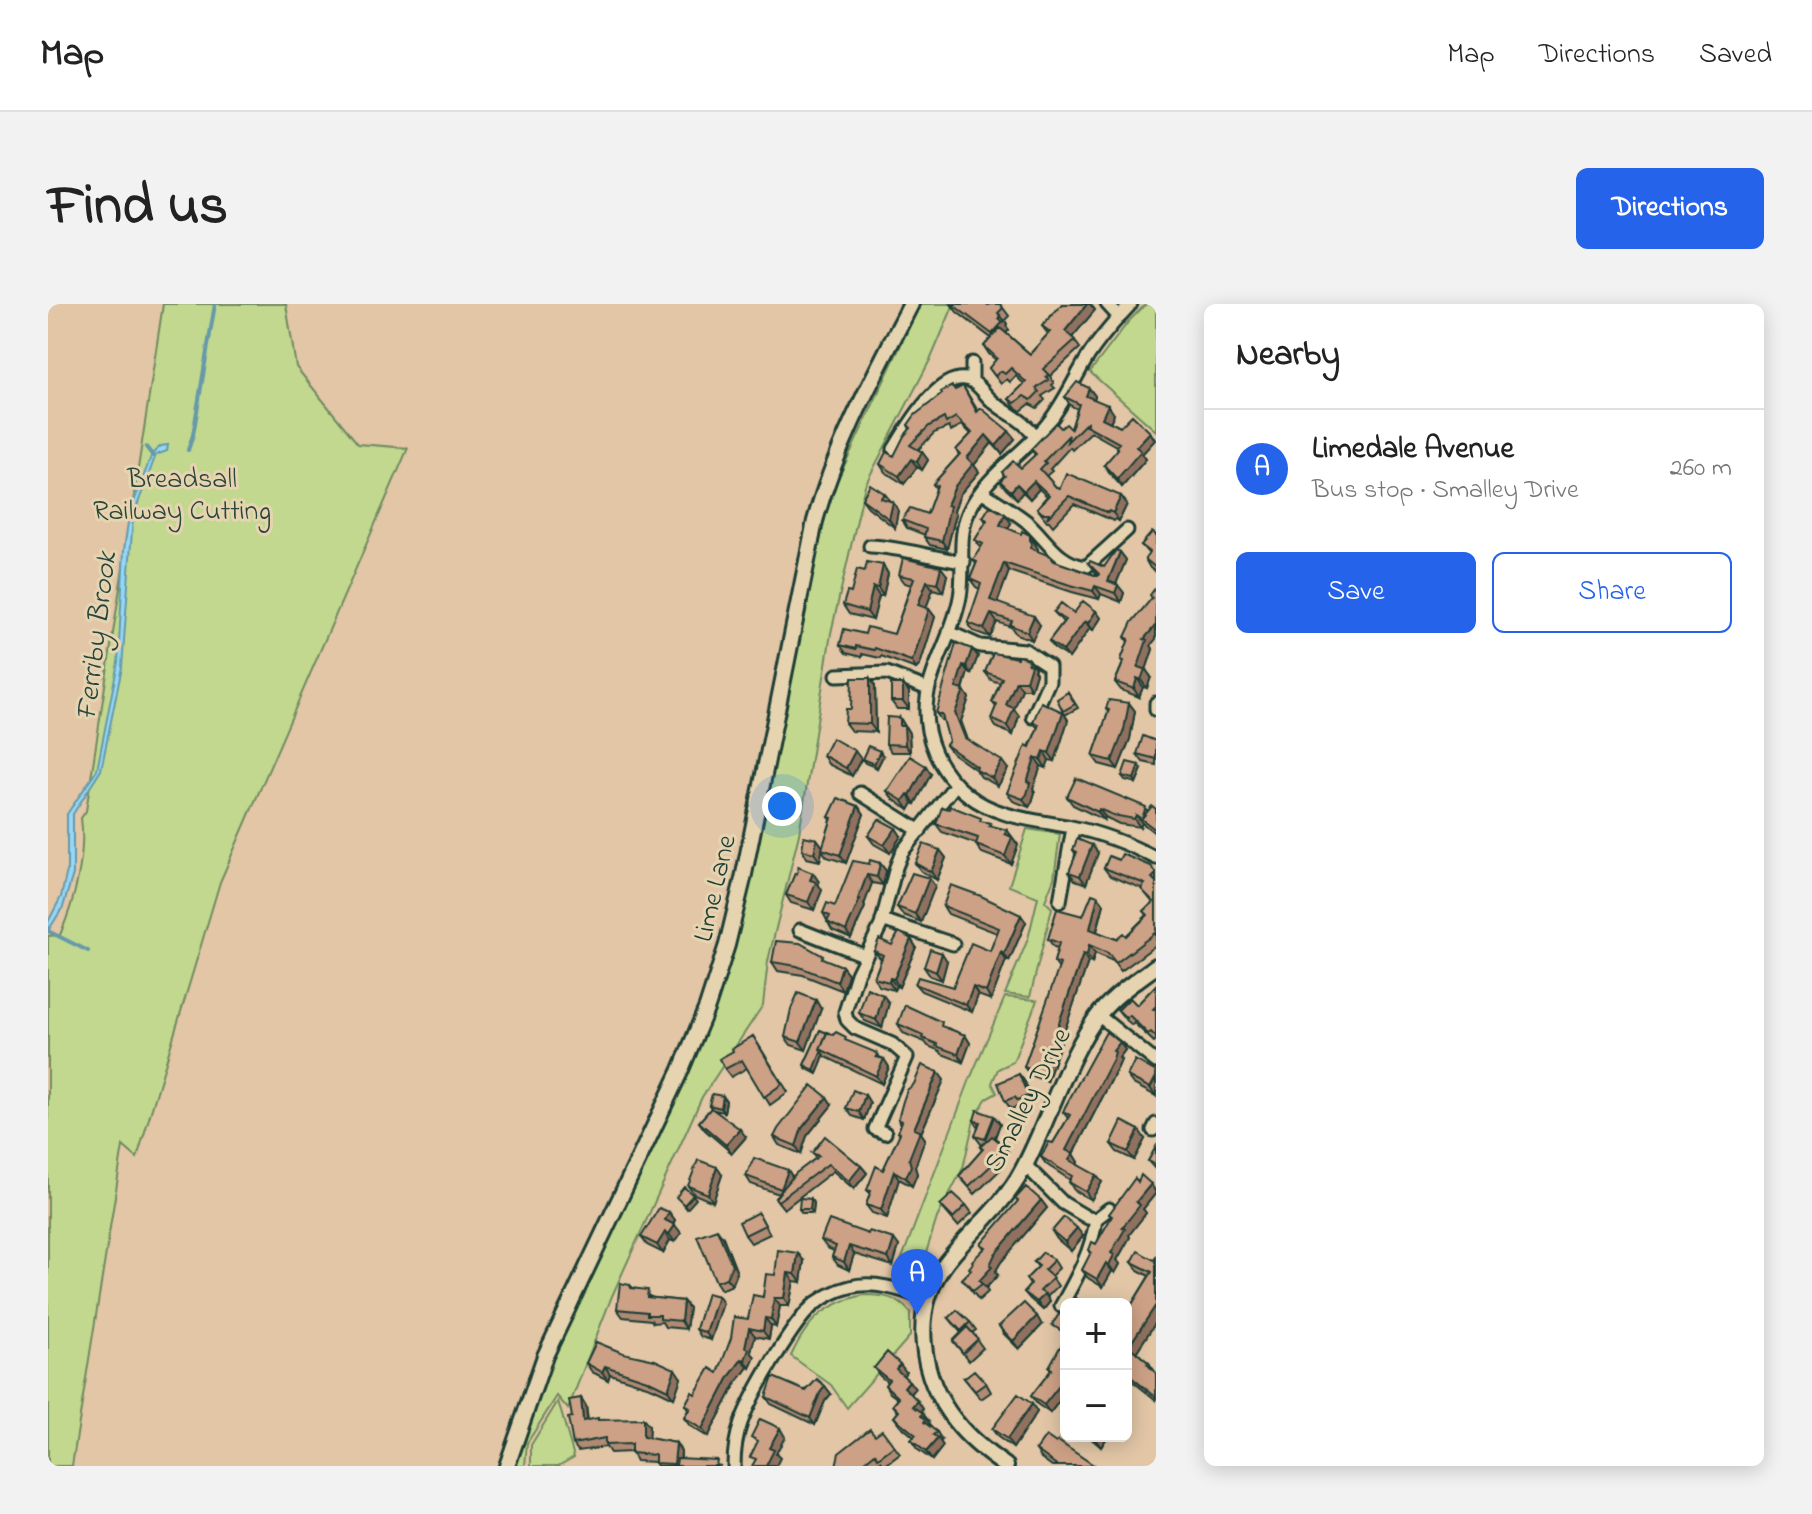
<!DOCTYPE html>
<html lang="en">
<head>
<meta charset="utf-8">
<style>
	:root { --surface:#fff; --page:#f2f2f2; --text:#222; --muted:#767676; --line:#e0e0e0; --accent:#2563eb }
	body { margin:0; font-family:"Indie Flower",sans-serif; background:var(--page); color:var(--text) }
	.controls { position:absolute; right:24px; bottom:24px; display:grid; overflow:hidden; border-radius:12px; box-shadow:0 4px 20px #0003 }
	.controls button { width:72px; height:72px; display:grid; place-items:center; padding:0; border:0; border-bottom:2px solid var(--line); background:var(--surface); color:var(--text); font:40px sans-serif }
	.you { position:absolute; left:734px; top:502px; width:28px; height:28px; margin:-20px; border:6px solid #fff; border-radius:50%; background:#1a73e8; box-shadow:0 0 0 12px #1a73e833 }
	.badge { display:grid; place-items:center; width:52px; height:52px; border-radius:50%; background:var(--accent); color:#fff; font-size:26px; font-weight:700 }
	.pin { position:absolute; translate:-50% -66px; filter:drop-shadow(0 2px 4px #0008) }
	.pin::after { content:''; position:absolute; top:42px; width:28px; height:24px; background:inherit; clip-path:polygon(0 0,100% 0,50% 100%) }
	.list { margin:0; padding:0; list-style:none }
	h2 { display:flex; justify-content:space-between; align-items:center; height:104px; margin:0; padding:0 32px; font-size:34px }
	h2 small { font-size:26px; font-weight:400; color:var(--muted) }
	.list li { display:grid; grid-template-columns:52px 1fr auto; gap:24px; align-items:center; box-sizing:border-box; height:120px; padding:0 32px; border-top:2px solid var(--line) }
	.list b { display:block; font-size:30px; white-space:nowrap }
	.list p { margin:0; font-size:26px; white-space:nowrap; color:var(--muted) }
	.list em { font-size:26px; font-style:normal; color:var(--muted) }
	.actions { display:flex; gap:16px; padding:24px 32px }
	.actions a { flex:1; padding:18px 0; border:2px solid var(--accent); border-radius:12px; text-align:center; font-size:28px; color:var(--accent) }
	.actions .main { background:var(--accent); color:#fff }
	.map { position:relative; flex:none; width:1108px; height:1162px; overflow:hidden; border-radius:12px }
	header { display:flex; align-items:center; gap:48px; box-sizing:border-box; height:112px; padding:0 40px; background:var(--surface); border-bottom:2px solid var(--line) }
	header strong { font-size:38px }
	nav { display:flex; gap:44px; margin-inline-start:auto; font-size:28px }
	.intro { display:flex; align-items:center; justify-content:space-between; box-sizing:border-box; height:192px; padding:0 48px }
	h1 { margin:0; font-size:56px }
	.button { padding:20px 36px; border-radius:12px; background:var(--accent); color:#fff; font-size:28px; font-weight:700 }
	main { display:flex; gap:48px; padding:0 48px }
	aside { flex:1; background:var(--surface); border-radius:12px; box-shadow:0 4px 20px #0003 }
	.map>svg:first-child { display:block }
</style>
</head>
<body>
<header>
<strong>Map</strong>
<nav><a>Map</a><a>Directions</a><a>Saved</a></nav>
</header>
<div class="intro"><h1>Find us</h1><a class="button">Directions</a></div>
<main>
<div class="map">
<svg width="1108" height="1162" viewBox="0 0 1108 1162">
	<rect width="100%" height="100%" fill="#e2c6a6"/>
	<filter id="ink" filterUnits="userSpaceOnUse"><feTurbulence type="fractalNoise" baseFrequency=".0125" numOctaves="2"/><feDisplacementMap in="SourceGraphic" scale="16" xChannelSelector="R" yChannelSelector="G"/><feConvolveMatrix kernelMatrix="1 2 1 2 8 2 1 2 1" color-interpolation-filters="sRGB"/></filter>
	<g filter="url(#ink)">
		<path fill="#c2d88e" stroke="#708a61" stroke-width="2" d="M115 0H238L248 63 310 140 360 144 172 578 89 854 75 842 24 1162H0V632L12 631C27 596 38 551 33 514L38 507Z
			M872 0H906L884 52 817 181 783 329 751 530 720 657 715 701 654 793 564 992 520 1105 509 1092 479 1139 477 1162H464L495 1071 640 764 677 674 693 616 781 194Z
			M1098 0H1108V127L1042 68 1081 17Z
			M979 525 1012 530 1006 574 997 597 1004 604 982 693 957 690 980 635 990 593 961 582Z
			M957 693 989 696 965 758 950 765 944 779 949 789 938 795 926 816 915 864 889 914 872 968 847 973 922 775Z
			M816 991C836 991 849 993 862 1008V1032L799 1104 783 1081 743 1052C760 1015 777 1000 816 991Z
			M510 1097 526 1153 510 1162H483V1141Z"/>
		<path fill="#95d7f7" stroke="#6699a9" stroke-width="2" d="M120 141 119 147 108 151 106 156 85 213 74 363 53 466 25 510V570L15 603 0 627V618L13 593 19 567V510L49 466 70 358 76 246 81 211 104 150 113 142Z"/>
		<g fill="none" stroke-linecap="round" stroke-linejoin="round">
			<path stroke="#6699a9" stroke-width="4" d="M98 143 105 152
				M140 146 145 131 167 0
				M0 627 40 647"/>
			<defs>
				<path id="minor" d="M1059 0 1071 13
					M1083 0C1068 16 1053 33 1041 51 1027 73 1017 98 1000 119 977 149 936 172 920 209 909 234 917 266 912 293 901 351 860 386 887 449 894 465 906 480 920 491 949 514 988 516 1023 523 1053 529 1081 540 1108 554
					M924 76V59
					M846 145C859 124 891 66 921 76 930 79 937 91 944 97 962 112 972 113 988 132
					M935 188C949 198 964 206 978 217 999 235 1009 259 1038 263L1079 226
					M822 242C854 243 884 254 916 258
					M901 328 932 342 977 346 1001 362V377L985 413
					M789 371 839 369 880 385
					M1108 399V406
					M812 489 872 527
					M1012 597 1025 524
					M834 616 905 640
					M752 626 818 652
					M1050 711 1108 758
					M1105 826 1108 820
					M837 829 827 825 859 753 844 740 807 724 799 716 797 708 809 670 833 621 848 563 854 548 908 480
					M977 861 1015 899 1040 914 1048 915 1061 905
					M1013 1002C1028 975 1044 947 1048 915
					M686 1162C686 1147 688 1133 693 1119 702 1093 746 1016 768 999 778 992 790 986 802 983 827 976 856 987 880 995"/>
				<path id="tertiary" d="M459 1162 497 1052 632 768 659 703 679 641 695 575 767 217C788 141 827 70 863 0
					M958 1162C939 1149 922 1136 908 1118 872 1074 862 1007 897 960 921 928 955 903 974 867 1000 819 1020 749 1052 709 1068 690 1089 676 1108 662"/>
			</defs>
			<use href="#minor" stroke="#1f3d34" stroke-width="17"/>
			<use href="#tertiary" stroke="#1f3d34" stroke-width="20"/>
			<use href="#minor" stroke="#e6d4b1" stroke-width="11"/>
			<use href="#tertiary" stroke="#e6d4b1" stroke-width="14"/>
		</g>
		<path fill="#b08a73" stroke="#1f3d34" stroke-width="2" d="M903 0 940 1 955 4 961 12 957 16 959 20 958 22 961 26 958 29 982 50 1000 30 994 22 1014 0H1042L1047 6 1024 33 1032 44 1002 72 1006 79 1004 81 1007 84 994 92 997 96 989 104 982 100 973 107 967 103 961 95 976 80 968 72 962 78 959 75 953 80 941 64 948 56 941 50 936 42 943 34 909 8Z
			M915 82 930 107 967 135 954 150 944 139 926 161 931 168 912 190 906 207 908 210 899 245 882 241 876 233 877 231 859 224 854 216 879 210 888 185 885 180 911 151 908 146 923 130 914 121 903 127 901 123 886 129 870 146 874 148 880 156 874 166 869 163 856 180 837 168 832 160 846 152 862 125 860 121 907 86Z
			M1041 84 1047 92 1046 95 1066 110 1062 118 1072 123 1102 128 1107 136 1094 150 1098 155 1074 183 1061 169 1056 161 1070 146 1068 142 1043 128 1024 146 1022 143 1002 165 1004 167 998 172 1008 183 1073 192 1079 200 1071 217 1067 215 1066 217 1026 200 1005 222 1001 217H999L995 212 989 204 999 192 991 185 982 195 975 188 969 195 958 185 952 177 956 172 954 168 973 164 987 151 983 145 1013 124 1023 125 1029 105 1022 101 1017 93Z
			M836 189 850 206 847 224 820 203 814 195Z
			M935 213 963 219 960 225 988 239 987 242 990 245V247L1006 257 1050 272 1040 259 1056 263 1072 248 1078 256 1068 280 1076 289 1073 298 1053 290 1051 295 1024 288 961 267 949 299 992 321 984 336 968 330 963 323 949 318 942 333 925 327 920 319 932 285 928 283 922 275 928 260 925 256 933 244 927 236 938 218Z
			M1108 231V268L1102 264 1097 255 1101 250 1093 241Z
			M835 261 840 270 835 292H831L825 316 801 310 795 301 817 267Z
			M851 271H899L895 288 885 285 878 304 881 305 887 313 872 361 868 365 833 352 832 354 814 350V353L798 349 792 341 817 330H846L863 281 857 279Z
			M1104 294 1103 341 1105 345 1098 366 1103 373 1099 384 1095 383 1091 393 1073 386 1067 378 1075 359 1073 356 1080 338 1077 333Z
			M1048 307 1053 314 1045 326 1042 324 1021 354 1006 344 1001 337 1015 318 1006 308 1026 309Z
			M924 345 930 352 923 370 920 368 915 386 921 394 913 417 920 436 960 465 950 482 933 473 928 466 904 449 898 441 901 437 896 417 893 416 888 409Z
			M969 354 981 355 987 364 986 366 988 369 983 385H974L966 405 971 412 965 431 948 423 943 415 948 403 944 398 952 379 943 376 937 368Z
			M822 374 827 382 828 428 803 427 797 419 803 405Z
			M855 380 861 388V405H849L843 397Z
			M1020 388 1030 404 1017 411 1015 407Z
			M1081 399 1087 407 1082 435 1070 465 1051 460 1045 452 1060 408 1058 405Z
			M1015 408 1020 416 1007 457 1001 456 998 464 993 462 985 484 987 488 984 498 981 503 965 497 959 489 990 424 985 418Z
			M852 414 861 429 862 448H843L838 440Z
			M1108 437V461L1095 458 1089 450Z
			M775 451 813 455 804 472 780 460Z
			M835 452 829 464 817 459 814 455Z
			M1094 465 1088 479 1077 476 1074 472Z
			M883 470 867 500 865 499 861 506 845 495 839 487Z
			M1019 493 1100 506 1108 505V530L1094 519 1092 523 1071 520 1057 513 1056 516 1025 501Z
			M810 502 816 510 798 559 779 553 774 546 772 557 759 554 754 546 769 535 775 543 783 516 781 513Z
			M936 518 942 519 944 522 959 526 970 541 963 560 934 549 928 541V540L894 528 888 520Z
			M820 532H853L842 549 826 540Z
			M1044 541 1050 549 1038 580 1027 576 1021 568 1028 551 1025 546Z
			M892 546 898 554 889 576 873 567 867 559Z
			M1071 556 1108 568V641L1073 667 1065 657 1047 649 1044 659 1040 658 999 778 982 771 976 763 1011 665 1006 658 1010 644 1006 643 1000 635 1035 612 1050 592 1056 600 1049 628 1068 635 1078 632 1099 611 1096 607 1105 599 1093 584 1062 572 1056 564Z
			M832 559 838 567 835 581 824 579 816 601 817 603 803 634 784 626 775 609 787 602 821 560Z
			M765 569 771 578 770 580 774 586 766 606 743 599 738 591 749 570Z
			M887 582 873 618 855 611 849 603Z
			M895 602 978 618 961 657 958 656 943 696 930 691 924 708 873 687 867 680 905 683 942 647 949 629 900 610Z
			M863 635 868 643 851 683 848 682 846 686 831 682 826 674 833 655 826 647Z
			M778 656 794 662 800 670 795 687 755 671 730 667 724 658Z
			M899 657 894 676 882 672 876 663Z
			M1108 681V736L1106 738 1086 719 1084 721 1076 714 1070 706 1089 701Z
			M841 699 834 724 817 717 811 709Z
			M773 705 758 746 743 741 737 733Z
			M850 720 899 724 917 731 922 739 915 758 894 750 892 747 880 742 877 738 855 729Z
			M772 726 836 755 841 763 834 780 778 753 776 751 769 770 759 765 756 761Z
			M705 732 740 788 722 801 699 764 683 773 677 765 685 747Z
			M1072 738 1077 746 1071 754 1073 756 1070 763 1025 850 1030 858 1029 860 1054 878 1043 896 1026 886 1021 878 1022 876 998 860 993 853 1005 839 1020 814 1015 808Z
			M1108 768V792L1085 780 1079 772Z
			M971 770 977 778 985 800 975 804 973 801 963 805 957 797Z
			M896 776 873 829 877 835 867 863 869 870 864 882 851 875 839 914 824 909 818 901 822 890 819 886 835 866 852 831 850 828 853 820 850 815Z
			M817 791 822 799 816 816 804 812 798 804Z
			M675 792 678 797 676 808 666 806 698 833 684 849 657 826 651 818 663 804 661 801Z
			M779 793 784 801 759 832 753 850 731 841 726 833Z
			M946 812 952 820 947 834 954 840 960 848 950 860 953 865 927 890 911 872 934 846 932 843 935 841 933 840 927 832 930 823 926 816Z
			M1097 835 1086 856 1069 848 1063 840Z
			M1108 843V866L1100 857Z
			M764 849 813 862 819 869 806 885 785 867 736 905 727 894 731 890 703 880 698 872 740 866 744 873 768 854Z
			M674 871 665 898 646 890 640 882Z
			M1090 878 1103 880 1108 889 1095 905 1098 909 1081 931 1082 933 1069 956 1072 960 1067 969 1064 967 1055 983 1040 974 1034 966 1043 950 1041 946 1048 940 1064 914 1061 910Z
			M763 895 766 899 765 909H754L751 905Z
			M993 896 999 904 953 958 947 968 950 971 938 984 940 988 931 996 914 975 923 966 936 944 933 940Z
			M892 901H918L924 909 910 922Z
			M621 908 627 916 625 920 633 929 627 938 622 936 615 949 599 941 593 933Z
			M710 908 722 930 703 939 697 931Z
			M1004 927 1035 932 1023 947 1009 935Z
			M675 933 689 969 684 981 673 986 668 978Z
			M773 936 851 942 845 962 806 950 801 966 790 961 784 953 786 947 779 944Z
			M1006 956 1011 964 1003 972 1010 982 999 993 1002 998 995 1006 982 995 976 988 982 981 978 975 990 963 986 958Z
			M1106 956 1108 1018 1088 1048 1101 1059 1108 1069V1096L1078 1072V1010L1101 972 1090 966 1084 958Z
			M756 957 753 978 746 977 741 1002H732L728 1023 723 1022 721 1035 707 1032 703 1048 707 1053 702 1064 700 1063 687 1081 660 1133 642 1122 636 1114 640 1106 637 1101 670 1069 727 971Z
			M582 981 585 984 605 994 635 997 641 1004 638 1025 617 1023 614 1018 605 1019 603 1016 575 1013 569 1005Z
			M675 999 663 1036 653 1033 648 1025Z
			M901 1014 922 1018 928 1026 924 1029 935 1044 921 1057 905 1037 913 1029Z
			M994 1021 971 1045 956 1030 951 1022Z
			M1018 1048V1088L1002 1109 989 1100 983 1092 1003 1066 1001 1063Z
			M575 1049 633 1074 626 1094 605 1084 562 1070 560 1076 544 1068 538 1059Z
			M826 1064 858 1068 855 1072 861 1077 867 1085 863 1090 875 1105 873 1108 881 1117 880 1118 883 1124 889 1128 894 1136 892 1138 895 1142 884 1156 869 1145 863 1136 866 1133 852 1121 846 1113 850 1108 845 1101 850 1095 842 1089 837 1081 839 1078 832 1072Z
			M916 1074 938 1079 943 1088 933 1095Z
			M777 1082 783 1090 777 1097 767 1121 723 1100 718 1093Z
			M533 1094 538 1102 540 1116 601 1122 600 1134 628 1139 633 1147V1154L673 1162H609L607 1158 588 1157 583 1148 562 1149 558 1143 530 1147 525 1140 524 1113Z
			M984 1100 989 1108 965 1144 950 1133 944 1125Z
			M827 1131 846 1142 852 1150 836 1162 833 1157 827 1162H788Z
			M1040 1132H1060L1053 1143Z
			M988 1146 1047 1162H1004L993 1154Z"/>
		<path fill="#90715e" stroke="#1f3d34" stroke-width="2" d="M1039 0H1042L1047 6 1023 35 1017 27Z
			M953 12 959 20 958 22 961 26 949 38 944 30Z
			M1041 84 1047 92 1044 100 1038 92Z
			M1060 101 1066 110 1060 122 1054 114Z
			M961 127 967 135 954 150 948 142Z
			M1102 128 1107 136 1094 150 1098 155 1074 183 1069 175 1088 143Z
			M938 131 944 139 926 161 931 168 912 190 906 207 908 210 899 245 894 237 899 201 919 154Z
			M874 148 880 156 874 166 869 158Z
			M863 155 869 163 856 180 851 172Z
			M986 177 991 185 982 195 976 187Z
			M969 180 975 188 969 195 963 187Z
			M1073 192 1079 200 1071 217 1065 209Z
			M845 198 850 206 847 224 841 215Z
			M957 210 963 219 958 229 952 221Z
			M982 231 990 245 988 253 982 244Z
			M1072 248 1078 256 1066 285 1060 277Z
			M956 259 961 267 947 305 942 296Z
			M835 261 840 270 835 292 830 284Z
			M893 263 899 271 895 288 889 279Z
			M879 277 885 285 876 309 870 301Z
			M1070 281 1076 289 1073 298 1067 289Z
			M1047 282 1053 290 1051 295 1045 287Z
			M825 283 831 292 825 316 819 308Z
			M881 305 887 313 872 361 868 365 863 357Z
			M1048 307 1053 314 1045 326 1040 319Z
			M943 310 949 318 942 333 936 325Z
			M986 312 992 321 984 336 979 328Z
			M1037 317 1042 324 1021 354 1015 347Z
			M1108 321V335L1103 341 1105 345 1098 366 1103 373 1099 384 1093 376 1090 363 1096 335Z
			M924 345 930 352 923 370 918 362Z
			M981 355 987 364 986 366 988 369 983 385 978 377Z
			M915 361 920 368 913 391 908 384Z
			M822 374 827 382 828 428 822 420Z
			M1089 374 1095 383 1091 393 1086 385Z
			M968 377 974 385 966 405 971 412 965 431 959 422 958 401Z
			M855 380 861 388V405L855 397Z
			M916 386 921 394 913 417 922 442 917 434 907 409Z
			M1081 399 1087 407 1082 435 1070 465 1064 457Z
			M1015 408 1020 416 1007 457 1001 449Z
			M852 414 861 429 862 448 857 441 852 422Z
			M807 447 813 455 804 472 798 464Z
			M832 447 835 452 829 464 826 460Z
			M996 447 1001 456 998 464 993 456Z
			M987 454 993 462 985 484 987 488 984 498 981 503 975 495 979 478Z
			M954 457 960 465 950 482 944 474Z
			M1091 461 1094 465 1088 479 1086 475Z
			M878 462 883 470 867 500 862 491Z
			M860 490 865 499 861 506 855 497Z
			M810 502 816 510 798 559 792 551Z
			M1051 505 1057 513 1056 516 1050 508Z
			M1088 511 1094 519 1092 523 1086 515Z
			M848 524 853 532 842 549 836 541Z
			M959 526 970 541 963 560 957 552V530Z
			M769 535 775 543 772 557 766 549Z
			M1044 541 1050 549 1038 580 1032 572Z
			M892 546 898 554 889 576 883 568Z
			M832 559 838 567 835 581 829 573Z
			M765 569 771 578 770 580 774 586 766 606 760 598 762 576Z
			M819 571 824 579 816 601 817 603 803 634 798 627Z
			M881 574 887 582 873 618 867 610Z
			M1050 592 1056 600 1047 633 1042 625Z
			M973 611 978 618 961 657 956 650Z
			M863 635 868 643 851 683 846 675Z
			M1041 641 1047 649 1044 659 1039 651Z
			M953 648 958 656 943 696 938 688Z
			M894 649 899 657 894 676 888 668Z
			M1035 650 1040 658 999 778 993 770Z
			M794 662 800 670 795 687 789 678Z
			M842 674 848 682 846 686 841 678Z
			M925 683 930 691 924 708 918 701Z
			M835 691 841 699 834 724 828 716Z
			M768 696 773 705 758 746 752 738Z
			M917 731 922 739 915 758 910 750Z
			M1072 738 1077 746 1071 754 1073 756 1070 763 1025 850 1030 858 1027 864 1021 856 1018 846 1065 747Z
			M773 747 776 751 769 770 766 766Z
			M829 749 834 758 836 755 841 763 834 780 828 772Z
			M890 768 896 776 873 829 877 835 867 863 869 870 864 882 858 874 866 825Z
			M971 770 977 778 985 800 980 792Z
			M1108 773V792L1102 784Z
			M817 791 822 799 816 816 811 808Z
			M675 792 678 797 676 808 673 804Z
			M779 793 784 801 759 832 753 850 748 842 754 824Z
			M946 812 952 820 943 843 937 835Z
			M692 825 698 833 684 849 678 841Z
			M1091 826 1097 835 1086 856 1080 848Z
			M954 840 960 848 950 860 943 854Z
			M813 862 819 869 806 885 801 877Z
			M669 863 674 871 665 898 660 890Z
			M740 866 745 874 738 891 733 885Z
			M846 867 851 875 839 914 833 906Z
			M1048 871 1054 878 1043 896 1038 888Z
			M1103 880 1108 889 1095 905 1098 909 1081 931 1082 933 1069 956 1072 960 1067 969 1061 961 1063 949 1088 898Z
			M645 891 648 895 639 905 636 901Z
			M763 895 766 899 765 909 762 905Z
			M993 896 999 904 953 958 947 968 950 971 938 984 931 977 947 950Z
			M621 908 627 916 623 924 617 916Z
			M627 921 633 929 627 938 621 930Z
			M1029 924 1035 932 1023 947 1017 938Z
			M669 925 675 933 689 969 684 981 678 974Z
			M617 928 622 936 615 949 609 941Z
			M846 935 851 942 845 962 840 954Z
			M801 942 806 950 801 966 796 958Z
			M750 949 756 957 753 978 747 970Z
			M1058 959 1064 967 1055 983 1049 975Z
			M740 969 746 977 741 1002 736 994Z
			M997 990 1002 998 995 1006 989 998Z
			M670 992 675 999 663 1036 658 1029Z
			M726 994 732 1002 728 1023 723 1015Z
			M635 997 641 1004 638 1025 633 1017Z
			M1108 1001V1018L1087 1050 1081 1042Z
			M989 1012 994 1021 971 1045 965 1037Z
			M717 1014 723 1022 721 1035 715 1027Z
			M701 1024 707 1032 703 1048 707 1053 702 1064 697 1056V1043Z
			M694 1055 700 1063 687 1081 660 1133 654 1125 681 1073Z
			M852 1060 858 1068 854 1073 848 1065Z
			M557 1062 562 1070 560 1076 554 1068Z
			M627 1065 633 1074 626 1094 620 1086Z
			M1018 1073V1088L1002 1109 996 1101Z
			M861 1077 867 1085 862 1091 856 1083Z
			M777 1082 783 1090 777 1097 767 1121 762 1114 772 1089Z
			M533 1094 538 1102 540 1125 535 1117Z
			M870 1097 875 1105 871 1110 865 1102Z
			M984 1100 989 1108 965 1144 959 1135Z
			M875 1109 883 1123 881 1126 873 1112Z
			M595 1115 601 1122 600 1141 595 1133Z
			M732 1124 737 1133 728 1150 732 1154 728 1162H718L721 1144Z
			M1049 1132H1060L1053 1143 1047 1135Z
			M890 1134 895 1142 884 1156 878 1148Z
			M628 1139 633 1147 632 1162H628L626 1160Z"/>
		<path fill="#cda186" stroke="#1f3d34" stroke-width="2" d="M904 0H939L940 1 942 0H952L955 4 950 9 953 12 951 15 955 18 944 30Z
			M1014 0H1039L1017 27 1027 36 995 65 1001 71 998 73 1001 76 988 84 991 88 983 96 976 92 967 99 961 95 978 78 963 64 957 70 953 67 947 72 941 64 949 54 936 42 952 24 982 50 1002 28 994 22Z
			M1029 78 1041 84 1038 92 1060 101 1054 114 1072 123 1084 111 1102 128 1088 143 1093 147 1069 175 1056 161 1070 145 1068 142 1071 139 1038 121 1040 117 1019 138 1021 131 996 157 998 159 992 165 1008 183 1012 184 1018 169 1073 192 1065 209 1061 207 1060 209 1021 192 999 214 1001 209H994L989 204 1001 191 986 177 976 187 969 180 963 187 952 177 957 172 954 168 965 157 973 164 988 150 983 145 1008 119 1013 124 1018 120 1023 125 1031 100 1017 93Z
			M904 82 907 86 915 82 929 108 933 104 961 127 948 142 938 131 919 154 925 160 907 182 899 201 902 202 894 237 876 233 878 225 854 216 862 204 879 210 889 182 885 180 912 150 908 146 924 129 908 113 898 119 896 114 881 122 862 141 874 148 869 158 863 155 851 172 832 160 838 148 846 152 856 132 863 124 860 121 867 111 894 90 893 88Z
			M822 180 836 189 833 194 845 198 841 215 814 195Z
			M942 202 957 210 952 221 973 230 974 227 982 231V237H984L982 244 1002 252 1006 257 1037 268 1050 272 1051 270 1040 259 1042 257 1056 263 1068 246 1072 248 1060 277 1070 281 1067 289 1047 282 1045 287 1019 280 956 259 942 296 986 312 979 328 962 321 964 317 943 310 936 325 920 319 933 280 922 275 929 258 925 256 935 240 927 236 939 216 935 213Z
			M1104 228 1108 231V264L1097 255 1102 248 1093 241Z
			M855 254 893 263 889 279 879 277 870 301 881 305 866 353 863 357 827 344 826 346 808 342V345L792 341 796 325 817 330 819 323 846 330 866 274 851 271Z
			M819 258 835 261 830 284 825 283 819 308 795 301 799 288 803 289 809 265 817 267Z
			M1108 283V321L1096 335 1099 336 1090 363 1097 365 1093 376 1089 374 1086 385 1067 378 1076 357 1073 356 1081 335 1077 333 1084 318 1104 294 1102 291Z
			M1035 297 1048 307 1040 319 1037 317 1015 347 1001 337 1017 316 1006 308 1013 299 1026 309Z
			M908 339 924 345 918 362 915 361 908 384 916 386 907 409 917 434 954 457 944 474 928 466 929 463 898 441 901 437 894 411 888 409Z
			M945 349 969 354 970 352 981 355 980 360 983 361 978 377H968L958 401 966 404 959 422 943 415 949 400 944 398 954 374 937 368Z
			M804 374H822V420L797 419 798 405H803Z
			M843 380H855V397H843Z
			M1020 388 1027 400 1015 407 1009 395Z
			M1061 396 1081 399 1076 426 1064 457 1045 452 1061 406 1058 405Z
			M993 398 1015 408 1001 449 996 447 993 456 987 454 979 478 982 479 979 490 975 495 959 489 978 441 982 443 991 420 985 418Z
			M839 413 852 414V422H856L857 441 838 440Z
			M1095 432 1108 437V455L1089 450Z
			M784 434 807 447 798 464 775 451Z
			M820 442 832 447 826 460 814 455Z
			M862 452 878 462 862 491 860 490 855 497 839 487Z
			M1079 458 1091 461 1086 475 1074 472Z
			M1028 474 1098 503 1094 514 1104 502 1108 505V526L1088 511 1086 515 1065 511 1051 505 1050 508 1019 493Z
			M790 494 810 502 792 551 774 545 784 514 781 513Z
			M902 502 933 514 932 517 942 519 941 522 959 526 957 530 964 533 957 552 928 541 930 534 888 520 894 503 901 505Z
			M831 515 848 524 836 541 820 532Z
			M756 532 769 535 766 549 754 546Z
			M1029 535 1044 541 1032 572 1021 568 1029 548 1025 546Z
			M875 540 892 546 883 568 867 559Z
			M1074 550 1103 562 1108 568V570L1104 574 1108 578V628L1098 636 1068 659 1060 649 1041 641 1039 651 1035 650 993 770 976 763 1012 660 1006 658 1011 639 1000 635 1009 605 1035 612 1044 590 1050 592 1042 625 1068 635 1075 629 1078 632 1100 611 1096 607 1106 598 1093 585 1097 580 1056 564 1061 552 1071 556Z
			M822 556 832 559 829 573 819 571 810 595H812L798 627 779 618 782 612 775 609 779 599 787 602 805 557 821 560Z
			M750 563 765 569 762 576 768 578 760 598 738 591 747 569 749 570Z
			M864 569 881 574 867 610 849 603Z
			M903 581 933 592 973 611 956 650 953 648 938 688 925 683 918 701 867 680 870 673 905 683 923 639 942 647 951 624 895 602Z
			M851 628 863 635 846 675 842 674 841 678 826 674 835 651 826 647 831 635 844 641Z
			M728 637 752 639 775 652 774 654 794 662 789 678 749 662 724 658Z
			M882 645 894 649 888 668 876 663Z
			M1108 681V702L1105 705 1108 707V733L1103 728 1100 730 1081 711 1078 714 1070 706 1082 694 1089 701Z
			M819 684 835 691 828 716 811 709Z
			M750 689 768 696 752 738 737 733 743 705Z
			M857 701 894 718 893 722 917 731 910 750 888 742 889 740 874 734 875 731 850 720Z
			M772 726 779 729 772 745 774 746 766 766 756 761Z
			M779 728 785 731 788 728 798 733 797 736 829 749 828 753 836 755 828 772 772 745Z
			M1058 728 1072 738 1065 747 1067 748 1065 755 1018 846 1025 850 1021 856 1048 871 1038 888 1021 878 1024 872 993 853 1001 838 1005 839 1022 811 1015 808 1017 803Z
			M705 732 734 780 716 793 694 756 677 765 671 755 685 747 684 745Z
			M1087 756 1108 768V773L1102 784 1079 772Z
			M874 761 890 768 866 825 872 827 861 855 863 862 858 874 846 867 833 906 818 901 823 887 819 886 828 862 835 866 852 829 850 828 854 817 850 815 855 797 859 786 866 780Z
			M971 770 980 792 969 796 967 793 957 797 950 779Z
			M764 781 779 793 754 824 748 842 726 833 730 825Z
			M805 786 817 791 811 808 798 804Z
			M664 790 675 792 673 804 661 801Z
			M663 804 692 825 678 841 651 818Z
			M929 806 946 812 937 835 927 832 932 818 926 816Z
			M1074 817 1091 826 1080 848 1063 840Z
			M777 832 813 862 801 877 780 860 730 897 727 894 748 869 771 852 764 849Z
			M944 832 954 840 943 854 948 857 921 882 911 872 935 845 932 843Z
			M1108 843V861L1100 857Z
			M706 854 740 866 733 885 698 872Z
			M650 856 669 863 660 890 640 882Z
			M1093 871 1103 880 1088 898 1092 901 1074 924 1077 925 1063 949 1066 951 1061 961 1058 959 1049 975 1034 966 1043 948 1041 946 1044 938 1048 940 1064 912 1061 910 1087 874 1090 878Z
			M636 883 645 891 636 901 628 893Z
			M978 883 993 896 947 950 942 961 944 963 931 977 934 980 925 987 914 975 923 966 921 964 925 959 924 957 938 943 933 940 970 897 967 895Z
			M905 889 918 901 905 914 892 901Z
			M752 894 763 895 762 905H751Z
			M611 904 621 908 617 916 627 921 621 930 617 928 609 941 593 933Z
			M710 908 717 921 697 931 691 918Z
			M1016 913 1029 924 1017 938 1004 927Z
			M781 916 820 930 821 927 846 935 840 954 801 942 796 958 784 953 788 942 773 936Z
			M669 925 684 961 678 974 668 978 649 932Z
			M730 946 750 949 747 970 740 969 736 994H726L723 1015 717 1014 715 1027 701 1024 697 1043 701 1045 697 1056 694 1055 681 1073 654 1125 636 1114 642 1104 637 1101 644 1088 647 1090 662 1064 670 1069 683 1034 686 1013 700 1015 705 991 715 993 718 970 727 971Z
			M1090 947 1106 956 1108 953V1001L1081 1042 1101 1059 1099 1060 1108 1069V1093L1078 1069V1010L1104 968 1084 958Z
			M995 948 1006 956 996 966 1005 974 992 987 997 990 989 998 976 988 983 980 978 975 991 962 986 958Z
			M572 979 582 981 583 984 600 986 599 993 635 997 633 1017 612 1015V1011H599V1008L569 1005Z
			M659 989 670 992 658 1029 648 1025Z
			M1028 994 1038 1000H1024Z
			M976 999 989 1012 965 1037 951 1022Z
			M909 1006 922 1018 913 1027 901 1014Z
			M1011 1010 1018 1014V1020L1014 1027 1004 1021Z
			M919 1023 930 1035 915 1049 905 1037Z
			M548 1038 575 1049 607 1056 627 1065 620 1086 599 1076 557 1062 554 1068 538 1059Z
			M1012 1043 1018 1048V1073L996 1101 983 1092 1004 1065 1001 1063Z
			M839 1048 852 1060 848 1065 861 1077 856 1083 870 1097 865 1102 875 1109 873 1112 878 1115 876 1118 889 1128 885 1131 890 1134 878 1148 863 1136 868 1131 846 1113 851 1107 845 1101 851 1094 837 1081 841 1076 826 1064Z
			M926 1066 938 1079 927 1087 916 1074Z
			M725 1073 758 1087 769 1075 777 1082 772 1089 762 1114 718 1093Z
			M970 1090 984 1100 959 1135 944 1125Z
			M533 1094 535 1117 550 1114V1116L595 1115V1133L628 1139 626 1160 607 1159V1151L583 1149V1140L557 1141V1134L525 1140 520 1114 524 1113 521 1096Z
			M712 1115 732 1124 721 1144 726 1146 718 1162H704L708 1155 702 1153 710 1137 703 1133Z
			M822 1125 827 1131 834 1126 846 1142 830 1154 827 1149 811 1162H788L791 1149Z
			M998 1132 1008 1139 1010 1137 1047 1162H1010L988 1146Z
			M629 1154 669 1156 668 1162H628Z"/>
	</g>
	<g text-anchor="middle" stroke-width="6" stroke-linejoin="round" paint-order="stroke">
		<g font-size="28" fill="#274538" stroke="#e6d4b1">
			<text x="134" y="183">Breadsall<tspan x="134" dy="32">Railway Cutting</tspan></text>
		</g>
		<g font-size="28" fill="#1f3d34" stroke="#e6d4b1">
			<text transform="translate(665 584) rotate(-77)" y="10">Lime Lane</text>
			<text transform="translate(978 795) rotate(-63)" y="10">Smalley Drive</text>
		</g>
		<g font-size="30" font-style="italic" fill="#25453e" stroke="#e6d4b1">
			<text transform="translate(47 332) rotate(-83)" y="10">Ferriby Brook</text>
		</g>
	</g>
</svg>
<div class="controls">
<button>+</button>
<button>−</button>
</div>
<div class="you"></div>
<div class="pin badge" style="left:869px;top:1011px">A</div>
</div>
<aside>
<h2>Nearby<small></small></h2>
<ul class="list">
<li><span class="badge">A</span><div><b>Limedale Avenue</b><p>Bus stop · Smalley Drive</p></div><em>260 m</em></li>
</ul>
<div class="actions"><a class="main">Save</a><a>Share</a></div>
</aside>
</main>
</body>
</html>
